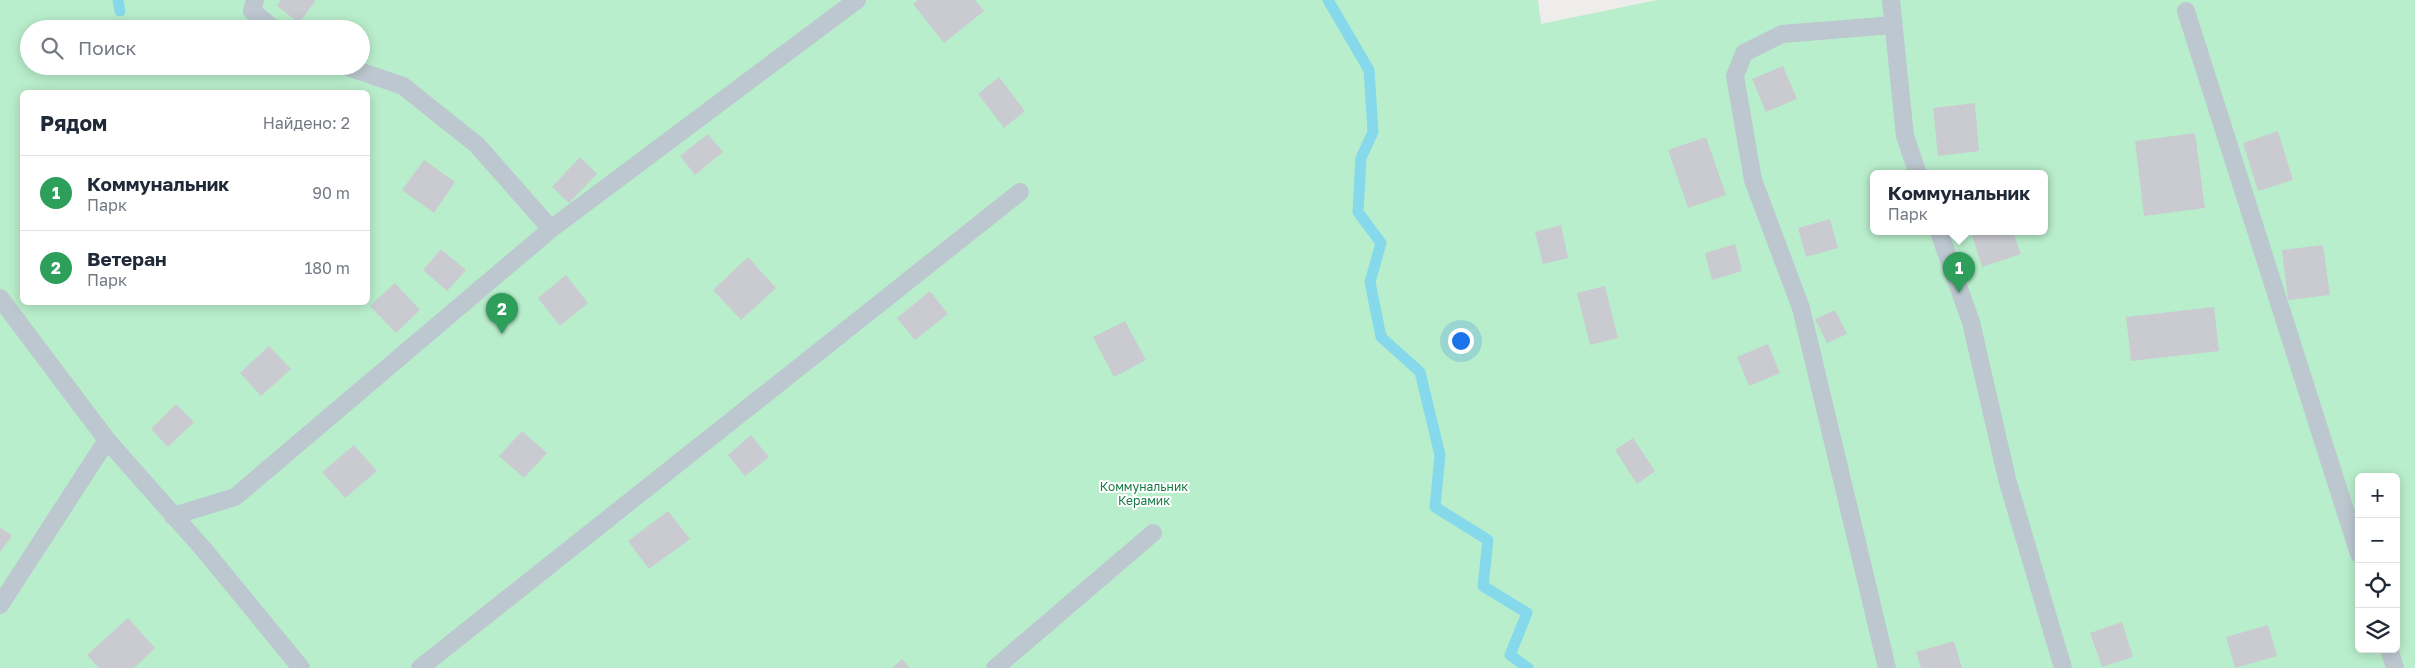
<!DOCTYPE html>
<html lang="ru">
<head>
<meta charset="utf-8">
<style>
	:root { --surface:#fff; --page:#f2f2f3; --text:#1f2937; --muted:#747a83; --line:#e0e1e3; --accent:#b45309 }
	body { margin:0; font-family:"Golos Text",sans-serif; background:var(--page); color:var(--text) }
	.controls { position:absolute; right:15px; bottom:15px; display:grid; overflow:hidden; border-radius:8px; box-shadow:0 2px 12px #0003 }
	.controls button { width:45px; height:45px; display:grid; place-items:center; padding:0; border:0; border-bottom:1px solid var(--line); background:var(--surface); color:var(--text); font:25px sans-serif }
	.you { position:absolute; left:1460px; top:340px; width:18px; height:18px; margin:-12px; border:4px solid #fff; border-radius:50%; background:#1a73e8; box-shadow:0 0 0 8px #1a73e833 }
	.badge { display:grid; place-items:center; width:32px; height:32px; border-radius:50%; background:var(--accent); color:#fff; font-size:16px; font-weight:700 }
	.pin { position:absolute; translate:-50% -41px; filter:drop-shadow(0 1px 2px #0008) }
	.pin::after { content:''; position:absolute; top:26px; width:18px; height:15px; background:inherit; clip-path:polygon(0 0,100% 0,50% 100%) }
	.popup { position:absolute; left:1870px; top:170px; width:178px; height:65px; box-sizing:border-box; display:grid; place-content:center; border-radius:8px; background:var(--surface); filter:drop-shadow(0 1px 4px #0005); font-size:16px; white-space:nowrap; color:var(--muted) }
	.popup b { font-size:19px; color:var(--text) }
	.popup::after { content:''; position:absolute; left:50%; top:100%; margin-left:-10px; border:10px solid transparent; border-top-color:var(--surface) }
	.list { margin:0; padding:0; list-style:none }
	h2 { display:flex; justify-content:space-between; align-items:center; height:65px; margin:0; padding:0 20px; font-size:21px }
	h2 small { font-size:16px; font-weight:400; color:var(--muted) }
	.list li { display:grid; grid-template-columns:32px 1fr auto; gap:15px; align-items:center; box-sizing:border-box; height:75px; padding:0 20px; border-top:1px solid var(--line) }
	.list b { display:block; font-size:19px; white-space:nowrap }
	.list p { margin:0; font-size:16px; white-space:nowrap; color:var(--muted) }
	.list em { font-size:16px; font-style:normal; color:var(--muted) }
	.icon { flex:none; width:28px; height:28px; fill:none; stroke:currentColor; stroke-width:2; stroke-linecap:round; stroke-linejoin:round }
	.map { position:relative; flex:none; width:2415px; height:668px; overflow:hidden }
	.search { position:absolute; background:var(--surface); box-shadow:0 2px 12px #0003; left:20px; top:20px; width:350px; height:55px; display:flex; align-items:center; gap:12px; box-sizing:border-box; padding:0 18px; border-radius:28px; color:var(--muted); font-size:19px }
	.panel { position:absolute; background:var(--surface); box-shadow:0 2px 12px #0003; left:20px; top:90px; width:350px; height:215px; border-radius:8px }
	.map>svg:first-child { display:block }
</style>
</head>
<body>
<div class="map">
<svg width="2415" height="668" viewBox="0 0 2415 668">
	<rect width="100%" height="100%" fill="#efecec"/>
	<path fill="#b9eecc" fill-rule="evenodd" d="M0 0H1538L1541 24 1657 0H2415V668H0ZM29 29H361V66H29ZM22 92H368V302H22ZM1874 174H2044V232H1874ZM2359 477H2396V649H2359Z"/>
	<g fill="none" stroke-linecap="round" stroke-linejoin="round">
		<path stroke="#85d9eb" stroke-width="11" d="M118 0 120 11
			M1328 0 1369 70 1373 132 1361 158 1358 212 1381 243 1370 282 1381 337 1420 372 1440 455 1435 507 1488 540 1483 586 1527 613 1510 655 1528 668"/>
	</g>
	<path fill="#c9cbd1" d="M281 0H316L299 23 277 6Z
		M918 0H975L984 11 944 43 913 4Z
		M1783 66 1797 99 1766 112 1752 79Z
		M999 77 1025 111 1004 128 978 94Z
		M1975 103 1979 151 1938 156 1933 108Z
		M2278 131 2293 180 2258 191 2243 143Z
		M2195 133 2205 208 2144 216 2135 141Z
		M708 134 723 152 695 175 680 156Z
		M1706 137 1726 195 1688 208 1668 150Z
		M580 157 597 174 569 203 552 187Z
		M424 160 455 182 434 213 402 190Z
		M1830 219 1838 248 1806 257 1798 228Z
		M1561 225 1568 258 1543 264 1535 232Z
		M1971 232H2013L2021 254 1982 267Z
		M1735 244 1742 271 1712 280 1705 253Z
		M2323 245 2330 295 2288 300 2282 250Z
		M441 249 466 270 447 291 423 270Z
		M748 257 776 288 741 320 713 290Z
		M566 275 588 303 560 326 538 298Z
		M395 283 420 310 396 333 370 306Z
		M1605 286 1618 338 1590 345 1577 293Z
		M930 291 948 314 915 340 897 318Z
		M2214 307 2219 351 2131 361 2126 317Z
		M1835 310 1847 334 1827 343 1815 319Z
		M1125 321 1146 360 1114 377 1093 337Z
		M1768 344 1780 373 1749 386 1737 357Z
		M269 346 291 369 261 396 240 373Z
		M176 404 194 422 168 447 151 429Z
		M522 431 547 453 524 478 499 456Z
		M751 435 769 457 745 476 728 455Z
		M1633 438 1655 471 1637 484 1615 450Z
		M354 445 377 471 345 498 322 472Z
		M668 511 690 539 649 569 628 541Z
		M0 527 12 536 0 552Z
		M128 618 155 648 134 668H99L87 655Z
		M2122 622 2133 657 2102 667 2090 633Z
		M2268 625 2277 656 2235 668 2226 637Z
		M1954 641 1962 668H1921L1916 652Z
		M902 659 910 668H892Z"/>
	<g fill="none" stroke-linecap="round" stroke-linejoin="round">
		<path stroke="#bcc7cf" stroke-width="18" d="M255 0 252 11 274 29
			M1891 0 1905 136 1918 174
			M2186 11 2359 554
			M345 66 403 86 477 145 551 229
			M1939 232 1971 322 2007 479 2063 668
			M0 298 107 440 205 551 301 668
			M173 516 235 497 551 229 857 0
			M0 605 107 440
			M2389 649 2395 668
			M420 668 1020 192
			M995 668 1153 533
			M1887 668 1801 308 1753 180 1735 76 1744 53 1782 34 1893 25"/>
	</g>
	<g text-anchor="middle" stroke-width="4" stroke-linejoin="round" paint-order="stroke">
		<g font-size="12" fill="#167a45" stroke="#fff">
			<text x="1144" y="491">Коммунальник<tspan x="1144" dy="14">Керамик</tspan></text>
		</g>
	</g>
</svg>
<div class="controls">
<button>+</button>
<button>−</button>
<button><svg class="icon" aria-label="locate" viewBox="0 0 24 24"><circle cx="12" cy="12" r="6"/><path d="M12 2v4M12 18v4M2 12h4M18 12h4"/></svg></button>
<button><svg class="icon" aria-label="layers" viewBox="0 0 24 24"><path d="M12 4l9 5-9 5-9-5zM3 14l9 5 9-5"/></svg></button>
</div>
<div class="you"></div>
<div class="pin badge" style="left:1959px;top:293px;background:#2e9e5b">1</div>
<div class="popup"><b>Коммунальник</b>Парк</div>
<div class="pin badge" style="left:502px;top:334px;background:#2e9e5b">2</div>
<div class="search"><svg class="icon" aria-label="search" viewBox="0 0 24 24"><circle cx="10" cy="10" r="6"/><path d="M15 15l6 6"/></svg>Поиск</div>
<section class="panel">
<h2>Рядом<small>Найдено: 2</small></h2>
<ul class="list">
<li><span class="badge" style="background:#2e9e5b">1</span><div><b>Коммунальник</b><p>Парк</p></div><em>90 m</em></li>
<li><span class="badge" style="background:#2e9e5b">2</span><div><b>Ветеран</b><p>Парк</p></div><em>180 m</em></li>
</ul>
</section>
</div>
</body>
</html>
